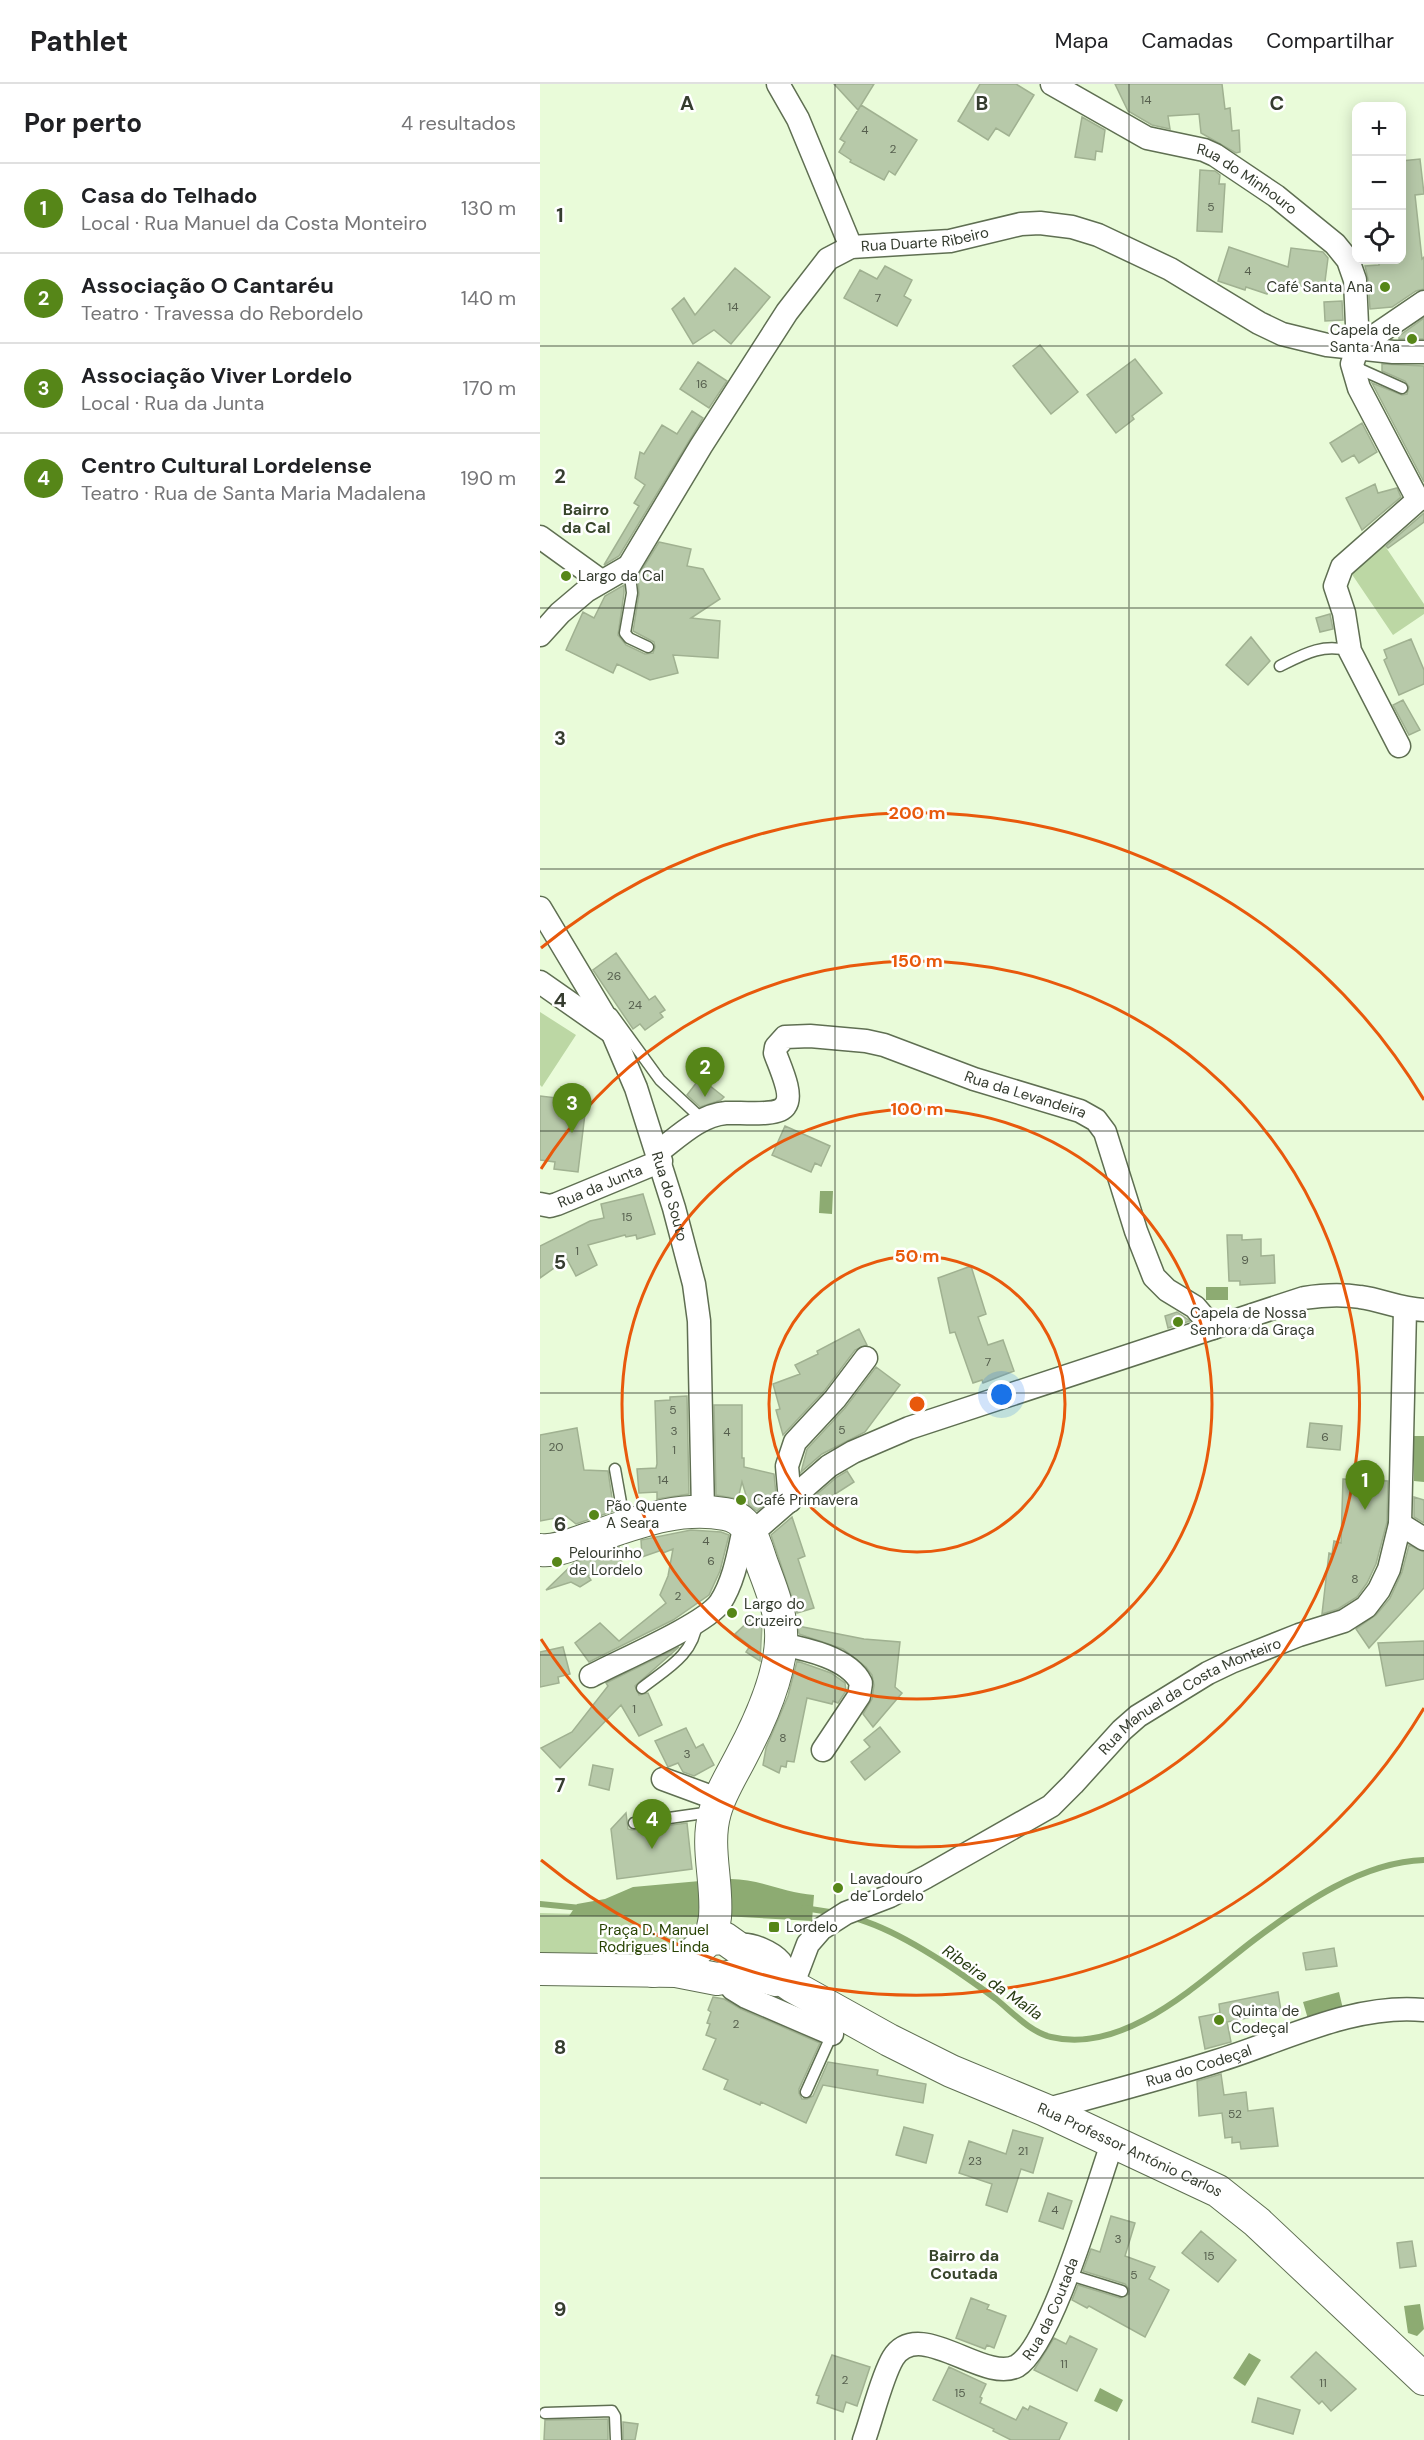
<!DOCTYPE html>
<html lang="pt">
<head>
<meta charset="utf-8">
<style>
	:root { --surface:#fff; --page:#f6f6f6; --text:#202124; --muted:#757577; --line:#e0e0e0; --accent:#568618 }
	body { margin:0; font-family:"DM Sans",sans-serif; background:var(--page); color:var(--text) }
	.controls { position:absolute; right:18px; top:18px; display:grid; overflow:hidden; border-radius:12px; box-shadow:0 3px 15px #0003 }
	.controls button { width:54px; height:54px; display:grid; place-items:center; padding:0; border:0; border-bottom:2px solid var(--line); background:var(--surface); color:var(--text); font:30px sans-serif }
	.you { position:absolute; left:462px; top:1311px; width:21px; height:21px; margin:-15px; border:4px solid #fff; border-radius:50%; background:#1a73e8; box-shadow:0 0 0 9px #1a73e833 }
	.badge { display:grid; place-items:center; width:39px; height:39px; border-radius:50%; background:var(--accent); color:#fff; font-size:20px; font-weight:700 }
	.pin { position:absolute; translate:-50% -50px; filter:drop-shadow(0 2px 3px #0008) }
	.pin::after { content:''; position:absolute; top:32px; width:21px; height:18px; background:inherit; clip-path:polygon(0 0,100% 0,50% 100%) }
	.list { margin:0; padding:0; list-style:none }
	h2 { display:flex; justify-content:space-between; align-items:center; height:78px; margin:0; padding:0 24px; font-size:26px }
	h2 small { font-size:20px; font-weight:400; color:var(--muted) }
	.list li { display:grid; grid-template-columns:39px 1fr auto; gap:18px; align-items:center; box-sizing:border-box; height:90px; padding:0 24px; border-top:2px solid var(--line) }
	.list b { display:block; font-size:22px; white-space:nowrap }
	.list p { margin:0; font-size:20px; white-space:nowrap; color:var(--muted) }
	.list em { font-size:20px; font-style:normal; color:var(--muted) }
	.icon { flex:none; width:33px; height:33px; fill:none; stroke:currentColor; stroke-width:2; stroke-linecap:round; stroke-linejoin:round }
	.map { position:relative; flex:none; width:884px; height:2356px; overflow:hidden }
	header { display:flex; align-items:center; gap:36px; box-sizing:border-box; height:84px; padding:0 30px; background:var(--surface); border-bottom:2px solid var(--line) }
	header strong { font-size:28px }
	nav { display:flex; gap:33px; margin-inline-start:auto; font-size:21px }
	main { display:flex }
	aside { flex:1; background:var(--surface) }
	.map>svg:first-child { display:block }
</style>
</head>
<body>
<header>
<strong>Pathlet</strong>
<nav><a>Mapa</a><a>Camadas</a><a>Compartilhar</a></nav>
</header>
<main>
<aside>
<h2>Por perto<small>4 resultados</small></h2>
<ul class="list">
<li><span class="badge">1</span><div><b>Casa do Telhado</b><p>Local · Rua Manuel da Costa Monteiro</p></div><em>130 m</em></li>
<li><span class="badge">2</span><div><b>Associação O Cantaréu</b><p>Teatro · Travessa do Rebordelo</p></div><em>140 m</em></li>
<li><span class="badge">3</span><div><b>Associação Viver Lordelo</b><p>Local · Rua da Junta</p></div><em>170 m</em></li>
<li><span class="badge">4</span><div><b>Centro Cultural Lordelense</b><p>Teatro · Rua de Santa Maria Madalena</p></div><em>190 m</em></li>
</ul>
</aside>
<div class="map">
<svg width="884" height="2356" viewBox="0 0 884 2356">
	<rect width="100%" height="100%" fill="#e9fbd9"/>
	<path fill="#bcd7a4" d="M843 459 884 520V530L853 551 807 483Z
		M0 928 36 951 2 1003 0 1001Z
		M0 1829 161 1833 158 1839 152 1841V1850L130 1875 0 1873Z"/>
	<path fill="#8dab72" d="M280 1107H293L292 1130 279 1129Z
		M666 1203H688V1216H666Z
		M874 1352H884V1398L874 1397Z
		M188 1795C218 1794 244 1809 274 1811L272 1837 183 1832Z
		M160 1797 161 1833 29 1832 37 1820 65 1815 93 1803Z
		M799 1908 803 1925 768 1935 763 1918Z
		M880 2220 884 2245 877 2252 868 2249 864 2222Z
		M709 2269 721 2276 705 2302 693 2294Z
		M560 2304 583 2316 577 2328 554 2317Z"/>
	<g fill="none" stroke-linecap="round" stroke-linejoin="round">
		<path stroke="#8dab72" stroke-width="6" d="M0 1820 41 1824
			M264 1824 296 1829
			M314 1834C360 1846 417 1886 456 1915 472 1928 490 1948 511 1953 586 1971 660 1897 714 1856 762 1820 822 1778 884 1776"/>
	</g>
	<path fill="#b7c9a9" stroke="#a0b191" stroke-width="1.5" d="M294 0H334L318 26Z
		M440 0H476L494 11 469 52 456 44 448 56 418 37Z
		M575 0H682L685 25 690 24 692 47 699 46 700 68 696 69 661 49 659 30 628 32 630 45 612 41 588 27Z
		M321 21 377 56 355 91 349 87 344 96 310 78 311 76 299 68 305 58 300 55Z
		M542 33 565 46 562 68 556 67 555 76 535 73Z
		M880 75 884 110 875 111 882 175 884 173V205L876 207 852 223 830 225 828 195 825 182 839 181V176H861V77Z
		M660 86 675 87 680 91 679 100H685L682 148 657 147Z
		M689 163 748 183 751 164 783 168 788 174 784 205 731 198 727 210 706 203 705 206 678 197Z
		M345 182 372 196 364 212 371 216 357 242 304 214 320 186 337 195Z
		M195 184 230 213 191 260 174 246 153 260 132 225 144 214 155 231Z
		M802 217 803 236 785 237 784 218Z
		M884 234V255H859V252Z
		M500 261 538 308 511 330 473 282Z
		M595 275 622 309 592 332 594 335 576 349 547 311Z
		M158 278 187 297 169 324 140 305Z
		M842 280 884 282V398L832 299 862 311 867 310 869 303 865 297 842 287Z
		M152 327 163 334 79 472 64 481 99 422 94 419 105 401 95 394 100 368 104 370 122 341 137 350Z
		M822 339 837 368 819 379 814 371 802 378 790 359Z
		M835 400 838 409 857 404 861 413 822 446 806 414Z
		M884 429V438L848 464 846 462Z
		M119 458 151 465 147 482 163 485 180 515 151 534 180 537 178 574 133 571 138 589 110 596 77 580 73 589 26 566 43 528 54 534 65 512 84 501V509L78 551 86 561 105 570 113 569 115 563 114 558 93 547 99 510 98 492Z
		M790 530 793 545 780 548 776 534Z
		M711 553 730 577 708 601 686 581Z
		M871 555 884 586V600L859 611 844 576 847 574 844 566Z
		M863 616 880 646 869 651 853 621Z
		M76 869 109 916 115 912 125 926 120 929 123 933 105 946 100 940 93 945 53 886Z
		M160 994 184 1013 181 1016 160 1023 147 1011Z
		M26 1010 47 1013 38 1088 14 1085 15 1078 0 1076V1012L25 1015Z
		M245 1042 290 1062 281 1082 275 1079 271 1088 232 1071Z
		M103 1110 115 1150 97 1155 96 1151 86 1153 85 1151 48 1161 57 1181 36 1192 27 1175 0 1194V1162L50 1137 64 1134 61 1120Z
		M687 1151H702V1156L721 1155V1172L734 1171 735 1199 700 1201V1197H689Z
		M431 1182 446 1230 438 1233 448 1261 463 1256 474 1287 443 1299 442 1296 433 1299 415 1248 410 1249 398 1194Z
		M637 1228 650 1237 628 1244 625 1232Z
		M319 1245 327 1261 315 1266 285 1306 243 1351 236 1326 240 1325 233 1300 260 1290 255 1281 278 1270 277 1267Z
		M336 1283 360 1301 325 1348 282 1370 261 1388 267 1365 305 1324Z
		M147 1312 149 1410 117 1415V1408L99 1409 97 1385 116 1384 117 1380 115 1317 130 1316V1313Z
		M174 1321H202V1374H204V1383L234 1390 236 1410 217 1427 209 1421 202 1398 198 1415 176 1411Z
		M770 1339 802 1342 800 1366 767 1363Z
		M37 1344 44 1386 68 1387 74 1427 36 1440 26 1432 0 1437V1351Z
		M307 1387 314 1398 275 1423 269 1417 297 1393Z
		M803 1395 848 1397 847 1438 836 1480 827 1499 817 1513 798 1525 782 1530 789 1469 792 1470 794 1457 801 1459Z
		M874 1413 884 1416V1439L874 1433Z
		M252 1433 265 1472 258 1475 274 1524 257 1529 231 1451Z
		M151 1446 181 1448 189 1451 180 1487 169 1511 133 1536 49 1578 35 1559 60 1539 79 1557 126 1519 120 1511 128 1492 133 1465 123 1469 122 1466 102 1473 101 1456Z
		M869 1461 884 1468V1504L829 1564 816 1545 836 1531 850 1514 862 1488Z
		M79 1463 82 1480 48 1492 51 1496 40 1503 31 1498 6 1506 34 1479Z
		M211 1535 222 1540 220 1577 206 1568 210 1562 195 1550Z
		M258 1542 324 1555 360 1558 355 1603 362 1609 333 1643 323 1630 332 1615 334 1601 332 1591 326 1583 303 1565 259 1550Z
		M884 1557V1595L846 1602 838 1559Z
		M23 1563 30 1590 18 1593 19 1599 0 1603V1568Z
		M139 1563 95 1602 99 1611 108 1609 122 1641 99 1652 81 1621 20 1684 1 1664 32 1648 68 1602 66 1599Z
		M257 1577 291 1589 305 1599 306 1607 298 1619 293 1617 292 1620 267 1614 254 1678 247 1677 246 1683 241 1682 239 1689 223 1681 226 1664 248 1612Z
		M340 1643 360 1668 325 1696 311 1678 330 1663 324 1656Z
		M146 1644 156 1664 163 1660 174 1681 154 1692 143 1688 138 1679 128 1683 115 1657Z
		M53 1681 73 1685 69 1706 49 1701Z
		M86 1729 88 1745 92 1746 147 1739 152 1785 77 1795 71 1745Z
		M794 1864 797 1882 766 1886 763 1869Z
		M738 1908 741 1927 687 1938 691 1958 665 1965 659 1933 680 1929 679 1920Z
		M173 1913 184 1915 201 1925 280 1959 259 2005V2009L262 2015H267L273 2012 288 1978 338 1986 337 1991 386 2000 383 2019 283 2001 266 2039 221 2018 220 2021 184 2005 188 1996 163 1985 176 1955 166 1951 170 1940 167 1939 171 1928 168 1926Z
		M681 1990 684 2011 706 2008 708 2027 733 2024 738 2062 701 2065 700 2058 692 2059V2053L685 2054 682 2029 659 2032 657 1997Z
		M364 2043 393 2051 386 2079 356 2071Z
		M473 2046 503 2054 493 2089 481 2085 467 2128 446 2121 452 2100 419 2089 429 2057 466 2070Z
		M508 2109 532 2117 523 2145 499 2137Z
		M571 2132 595 2139 585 2172 615 2183 609 2195 629 2206 605 2253 549 2222 547 2224 532 2216 538 2201 580 2214 589 2210V2205L585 2200 543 2187 551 2165 560 2168Z
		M661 2147 696 2176 678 2198 642 2169Z
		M872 2157 876 2182 860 2184 857 2159Z
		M431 2214 449 2221 447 2225 466 2232 454 2264 447 2261 445 2265 416 2254Z
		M530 2252 557 2265 537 2307 494 2286 514 2254 526 2260Z
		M776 2268 816 2305 791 2327 782 2317 779 2320 751 2293Z
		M292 2271 330 2283 317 2322 306 2318 303 2328 277 2319 279 2312 276 2311Z
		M409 2283 446 2300 440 2313 442 2314 440 2319 476 2336 483 2323 488 2326 490 2322 527 2339 519 2356H471L453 2347 454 2345 393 2316Z
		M718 2314 760 2326 753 2350 712 2338Z
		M68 2335V2356H4L5 2336Z
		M83 2338 98 2340 95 2356H83Z"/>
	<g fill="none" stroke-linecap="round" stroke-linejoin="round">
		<defs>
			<path id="lane" d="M813 282 862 304
				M89 482 92 509 85 549 89 554 108 563
				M740 582C764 570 783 559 810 567
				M72 930 120 996 163 1036
				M75 1385 85 1441
				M102 1604C126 1585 154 1571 157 1538
				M94 1739 171 1728
				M199 1855C213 1853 236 1863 245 1874 249 1879 249 1887 250 1893
				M266 2008 292 1950
				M527 2190 582 2207
				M5 2329 72 2327 75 2332 76 2356"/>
			<g id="street">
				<path d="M238 0 258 35 311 163"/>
				<path id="s1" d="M512 0 607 54 664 66 675 71 736 112 795 160 808 176 815 196 818 263 812 280 819 304 878 416"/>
				<path d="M818 263 884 218"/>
				<path d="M0 453 61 497"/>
				<path id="s2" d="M0 551 20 529 46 507 89 482 161 362 247 228 288 175 311 163 410 157 481 140 500 139 532 143 558 151 630 185 719 239 742 250 787 261 853 268H884"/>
				<path d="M859 662 810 567 804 529 795 502 802 483 878 416"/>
				<path id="s3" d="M0 824 67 936 96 1004 134 1124 154 1200 159 1237 163 1427"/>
				<path d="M0 898 70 947"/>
				<path id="s4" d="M118 1068C138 1053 160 1031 186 1029 199 1028 238 1033 245 1022 254 1011 239 981 235 969L236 963 245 953 270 952 326 957 344 961 434 995 540 1027 556 1036 565 1048 596 1147 614 1193 627 1206 655 1223 673 1244"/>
				<path id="s5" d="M0 1120 10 1122 17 1120 121 1077"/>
				<path d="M250 1417 247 1382 255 1358 295 1315 326 1274"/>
				<path d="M860 1440 884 1455"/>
				<path d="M211 1450 289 1382 313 1368 369 1344 764 1214C783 1211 801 1210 820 1213 843 1216 859 1225 884 1226"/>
				<path d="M241 1560C266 1565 309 1574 321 1599L319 1612 283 1666"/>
				<path d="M51 1592C79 1577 164 1541 180 1519 195 1496 199 1466 205 1440"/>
				<path d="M123 1695 180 1716"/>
				<path d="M184 1894 193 1905 206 1913 292 1950"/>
				<path id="s6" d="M252 1902 268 1860 281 1845 306 1829 350 1812 386 1793 511 1722 533 1700 582 1646 598 1632 668 1589 691 1578 759 1551 804 1537 826 1523 839 1506 849 1485 860 1440 865 1226"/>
				<path id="s7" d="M505 2026C562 2010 620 1995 677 1977 743 1957 813 1919 884 1926"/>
				<path id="s8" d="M324 2356C332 2334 342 2292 353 2274 379 2232 444 2300 477 2282 512 2261 557 2101 573 2057"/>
			</g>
			<g id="secondary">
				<path d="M0 1466C16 1468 33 1460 48 1455 93 1440 137 1421 185 1430 209 1434 214 1456 221 1477 228 1497 237 1517 240 1537 247 1579 221 1635 202 1671 193 1689 180 1709 175 1728 165 1762 178 1798 175 1833 174 1840 172 1848 170 1855"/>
				<path d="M0 1885 136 1887 177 1895 210 1889 236 1896"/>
				<path id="s9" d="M113 1887 141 1879 170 1855 184 1854 252 1902 349 1956 411 1987 505 2026 678 2107 717 2138 884 2295"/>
			</g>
		</defs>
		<use href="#lane" stroke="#5f6f52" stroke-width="13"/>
		<use href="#street" stroke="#5f6f52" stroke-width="25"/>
		<use href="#secondary" stroke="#5f6f52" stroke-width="34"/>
		<use href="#lane" stroke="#fff" stroke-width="10"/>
		<use href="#street" stroke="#fff" stroke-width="22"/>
		<use href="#secondary" stroke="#fff" stroke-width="32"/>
	</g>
	<path fill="none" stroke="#353c2f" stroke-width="1.5" stroke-opacity="0.55" d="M295 0V2356M589 0V2356M0 262H884M0 524H884M0 785H884M0 1047H884M0 1309H884M0 1571H884M0 1832H884M0 2094H884"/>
	<g fill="none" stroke="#e8590c" stroke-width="3">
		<circle cx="377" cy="1320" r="148"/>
		<circle cx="377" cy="1320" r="295"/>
		<path d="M1 1085A443 443 0 1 1 1 1555"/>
		<path d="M884 1624A591 591 0 0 1 1 1776M1 864A591 591 0 0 1 884 1016"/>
	</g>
	<g fill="#568618" stroke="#fff" stroke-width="2">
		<circle cx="845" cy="203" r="6"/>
		<circle cx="872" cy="255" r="6"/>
		<circle cx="26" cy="492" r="6"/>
		<circle cx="638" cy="1238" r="6"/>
		<circle cx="201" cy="1416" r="6"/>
		<circle cx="54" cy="1431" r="6"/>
		<circle cx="17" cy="1478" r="6"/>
		<circle cx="192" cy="1529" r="6"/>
		<circle cx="298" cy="1804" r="6"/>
		<rect x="228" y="1837" width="12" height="12" rx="3"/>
		<circle cx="679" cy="1936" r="6"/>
	</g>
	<g text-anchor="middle" stroke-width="5" stroke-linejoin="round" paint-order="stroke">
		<g font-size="12" fill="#565f4e">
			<text x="606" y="20">14</text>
			<text x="325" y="50">4</text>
			<text x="353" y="69">2</text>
			<text x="671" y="127">5</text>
			<text x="708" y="191">4</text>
			<text x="338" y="218">7</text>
			<text x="193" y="227">14</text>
			<text x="162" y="304">16</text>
			<text x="74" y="896">26</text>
			<text x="95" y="925">24</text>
			<text x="87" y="1137">15</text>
			<text x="37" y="1171">1</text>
			<text x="705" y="1180">9</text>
			<text x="448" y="1282">7</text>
			<text x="133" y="1330">5</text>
			<text x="302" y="1350">5</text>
			<text x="134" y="1351">3</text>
			<text x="187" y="1352">4</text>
			<text x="785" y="1357">6</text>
			<text x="16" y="1367">20</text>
			<text x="134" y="1370">1</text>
			<text x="123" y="1400">14</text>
			<text x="166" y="1461">4</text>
			<text x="171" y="1481">6</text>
			<text x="815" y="1499">8</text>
			<text x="138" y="1516">2</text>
			<text x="94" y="1629">1</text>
			<text x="243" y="1658">8</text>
			<text x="147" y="1674">3</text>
			<text x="196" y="1944">2</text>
			<text x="695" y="2034">52</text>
			<text x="483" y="2071">21</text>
			<text x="435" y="2081">23</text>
			<text x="515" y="2130">4</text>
			<text x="578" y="2159">3</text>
			<text x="669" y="2176">15</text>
			<text x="594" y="2195">5</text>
			<text x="524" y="2284">11</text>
			<text x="305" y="2300">2</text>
			<text x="783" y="2303">11</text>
			<text x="420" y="2313">15</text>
		</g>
		<g font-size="15" fill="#353c2f" stroke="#fff">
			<text dy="5" stroke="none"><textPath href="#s1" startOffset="219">Rua do Minhouro</textPath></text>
			<text dy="5" stroke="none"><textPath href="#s2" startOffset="580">Rua Duarte Ribeiro</textPath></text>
			<text dy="5" stroke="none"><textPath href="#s4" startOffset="465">Rua da Levandeira</textPath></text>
			<text dy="5" stroke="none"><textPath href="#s5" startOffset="64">Rua da Junta</textPath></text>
			<text dy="5" stroke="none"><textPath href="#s3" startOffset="318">Rua do Souto</textPath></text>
			<text dy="5" stroke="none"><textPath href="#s6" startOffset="506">Rua Manuel da Costa Monteiro</textPath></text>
			<text dy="5" stroke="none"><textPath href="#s7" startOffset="160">Rua do Codeçal</textPath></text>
			<text dy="5" stroke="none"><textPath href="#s9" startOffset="540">Rua Professor António Carlos</textPath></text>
			<text dy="5" stroke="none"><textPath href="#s8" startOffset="288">Rua da Coutada</textPath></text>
		</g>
		<g font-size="15" fill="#353c2f" stroke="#fff" text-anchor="start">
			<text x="833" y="208" text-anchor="end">Café Santa Ana</text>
			<text x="860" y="251" text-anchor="end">Capela de<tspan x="860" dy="17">Santa Ana</tspan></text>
			<text x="38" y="497">Largo da Cal</text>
			<text x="650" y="1234">Capela de Nossa<tspan x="650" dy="17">Senhora da Graça</tspan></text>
			<text x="213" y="1421">Café Primavera</text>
			<text x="66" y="1427">Pão Quente<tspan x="66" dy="17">A Seara</tspan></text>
			<text x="29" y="1474">Pelourinho<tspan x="29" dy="17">de Lordelo</tspan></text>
			<text x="204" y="1525">Largo do<tspan x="204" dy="17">Cruzeiro</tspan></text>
			<text x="310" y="1800">Lavadouro<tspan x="310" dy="17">de Lordelo</tspan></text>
			<text x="246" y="1848">Lordelo</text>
			<text x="691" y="1932">Quinta de<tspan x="691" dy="17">Codeçal</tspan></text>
		</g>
		<g font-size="15" fill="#294404" stroke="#fff">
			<text x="114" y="1851">Praça D. Manuel<tspan x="114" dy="17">Rodrigues Linda</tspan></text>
		</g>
		<g font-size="16" font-weight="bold" fill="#37452a" stroke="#fff">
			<text x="46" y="431">Bairro<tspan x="46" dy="18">da Cal</tspan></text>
			<text x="424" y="2177">Bairro da<tspan x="424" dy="18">Coutada</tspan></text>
		</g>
		<g font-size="16" font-style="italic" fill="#273b11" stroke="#fff">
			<text transform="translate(453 1898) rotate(35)" y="6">Ribeira da Maíla</text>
		</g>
	</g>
	<g font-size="20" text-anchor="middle" font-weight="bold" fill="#353c2f" stroke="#fff" stroke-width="5" stroke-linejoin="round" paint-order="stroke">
		<text x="147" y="26">A</text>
		<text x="442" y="26">B</text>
		<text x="737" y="26">C</text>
		<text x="20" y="138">1</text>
		<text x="20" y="399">2</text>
		<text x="20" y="661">3</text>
		<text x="20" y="923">4</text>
		<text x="20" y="1185">5</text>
		<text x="20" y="1447">6</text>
		<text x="20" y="1708">7</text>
		<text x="20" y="1970">8</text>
		<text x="20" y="2232">9</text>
	</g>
	<circle cx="377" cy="1320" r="9" fill="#e8590c" stroke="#fff" stroke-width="3"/>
	<g font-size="18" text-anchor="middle" font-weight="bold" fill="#e8590c" stroke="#fff" stroke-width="5" stroke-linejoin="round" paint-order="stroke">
		<text x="377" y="735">200 m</text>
		<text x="377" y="883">150 m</text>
		<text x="377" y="1031">100 m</text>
		<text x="377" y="1178">50 m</text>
	</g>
</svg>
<div class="controls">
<button>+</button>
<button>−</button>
<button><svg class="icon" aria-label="locate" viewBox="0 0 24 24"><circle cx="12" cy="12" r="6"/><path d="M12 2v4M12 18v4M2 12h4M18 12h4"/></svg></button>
</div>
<div class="you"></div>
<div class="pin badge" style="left:825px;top:1426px">1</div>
<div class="pin badge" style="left:165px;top:1013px">2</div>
<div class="pin badge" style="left:32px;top:1049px">3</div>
<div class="pin badge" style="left:112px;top:1765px">4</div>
</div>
</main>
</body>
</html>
